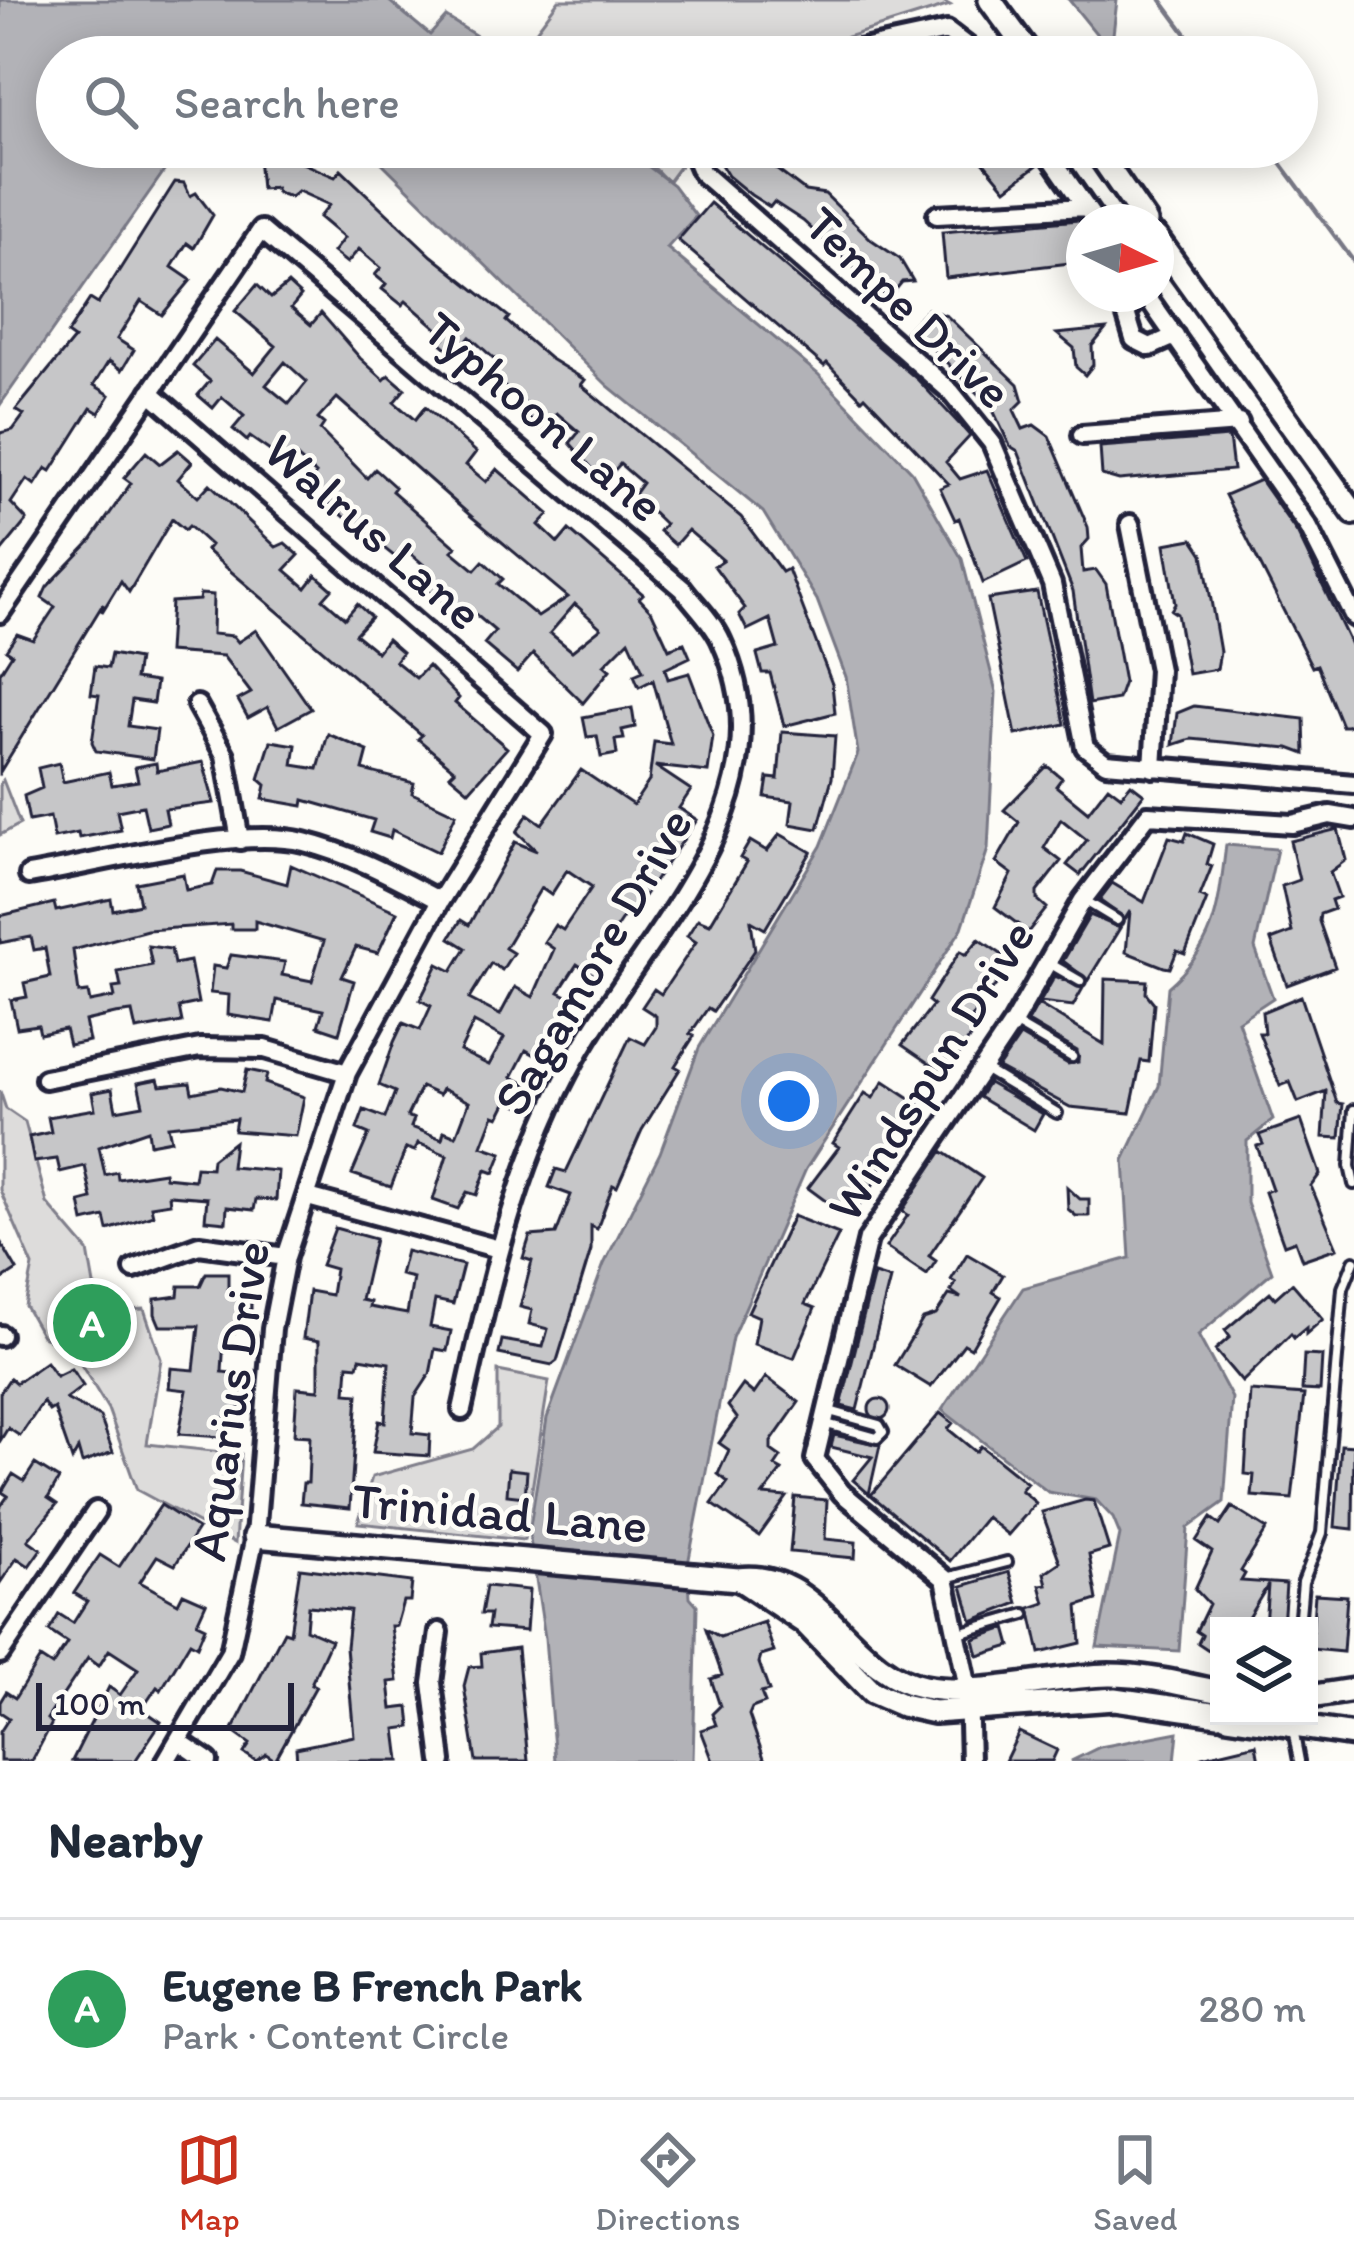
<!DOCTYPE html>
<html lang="en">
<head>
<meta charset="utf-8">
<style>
	:root { --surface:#fff; --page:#f6f6f7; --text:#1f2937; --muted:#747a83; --line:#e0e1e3; --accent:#c8321e }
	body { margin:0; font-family:Itim,sans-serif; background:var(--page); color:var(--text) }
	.controls { position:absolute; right:36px; bottom:36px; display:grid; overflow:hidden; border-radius:0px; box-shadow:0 6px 30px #0003 }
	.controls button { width:108px; height:108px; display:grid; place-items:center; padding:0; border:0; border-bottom:3px solid var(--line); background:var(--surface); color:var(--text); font:60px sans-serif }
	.compass { position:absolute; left:1066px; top:204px; width:108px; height:108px; border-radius:50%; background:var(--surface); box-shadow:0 6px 30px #0003; rotate:95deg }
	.scale { position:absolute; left:36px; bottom:30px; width:258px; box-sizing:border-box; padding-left:12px; border:6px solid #22223b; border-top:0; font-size:33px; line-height:42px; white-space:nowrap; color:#22223b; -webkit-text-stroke:9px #fdfcf7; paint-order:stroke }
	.you { position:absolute; left:789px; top:1101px; width:42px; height:42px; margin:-30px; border:9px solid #fff; border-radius:50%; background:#1a73e8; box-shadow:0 0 0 18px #1a73e833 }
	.badge { display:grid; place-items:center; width:78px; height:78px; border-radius:50%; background:var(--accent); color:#fff; font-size:39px; font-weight:700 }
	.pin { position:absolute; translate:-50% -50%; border:6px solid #fff; box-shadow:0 3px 12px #0006 }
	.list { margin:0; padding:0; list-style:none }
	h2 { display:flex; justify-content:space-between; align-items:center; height:156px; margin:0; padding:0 48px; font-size:51px }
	h2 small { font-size:39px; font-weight:400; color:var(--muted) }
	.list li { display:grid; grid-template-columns:78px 1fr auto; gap:36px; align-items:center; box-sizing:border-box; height:180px; padding:0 48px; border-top:3px solid var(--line) }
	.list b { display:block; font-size:45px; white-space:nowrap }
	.list p { margin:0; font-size:39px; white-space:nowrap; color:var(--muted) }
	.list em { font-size:39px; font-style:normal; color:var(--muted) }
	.icon { flex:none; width:66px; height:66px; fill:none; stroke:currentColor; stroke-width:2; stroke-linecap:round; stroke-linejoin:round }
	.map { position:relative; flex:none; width:1354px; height:1761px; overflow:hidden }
	.search { position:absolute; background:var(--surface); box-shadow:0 6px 30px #0003; left:36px; right:36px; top:36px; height:132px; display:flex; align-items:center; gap:30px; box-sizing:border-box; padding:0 42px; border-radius:66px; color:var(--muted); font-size:45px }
	.sheet { height:336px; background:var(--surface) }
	nav { display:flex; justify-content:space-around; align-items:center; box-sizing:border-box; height:168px; border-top:3px solid var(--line); background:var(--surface); font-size:33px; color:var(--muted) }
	nav a { display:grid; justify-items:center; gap:6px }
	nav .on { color:var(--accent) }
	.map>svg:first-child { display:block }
</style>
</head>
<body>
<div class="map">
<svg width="1354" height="1761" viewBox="0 0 1354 1761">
	<rect width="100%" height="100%" fill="#fdfcf7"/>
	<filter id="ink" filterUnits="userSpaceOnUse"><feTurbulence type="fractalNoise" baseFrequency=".00833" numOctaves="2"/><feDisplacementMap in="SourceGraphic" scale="24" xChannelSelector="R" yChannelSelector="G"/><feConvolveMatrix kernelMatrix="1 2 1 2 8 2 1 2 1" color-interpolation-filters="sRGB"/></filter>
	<g filter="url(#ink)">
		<path fill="#dddcdb" stroke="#807f8b" stroke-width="3" d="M559 0H941L950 5 783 57H545L529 40Z
			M634 147H694L668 182Z
			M3 780 20 824 0 835V784Z
			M0 1091 6 1109 25 1122 47 1203 88 1251 94 1285 122 1310 144 1309 161 1359 147 1444 241 1454 235 1543 137 1490 108 1409 74 1353 42 1336 25 1306 33 1266 0 1190Z
			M498 1371 549 1381 524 1540 358 1523 372 1477 473 1449 498 1427Z"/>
		<path fill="#b2b2b7" stroke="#787885" stroke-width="3" d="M0 0H388L430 35 446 17 510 57H57V147H181L0 405Z
			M1069 0H1117L1111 52Z
			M358 147H623L673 185 696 216 667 248 818 374 912 472 962 559 996 692 988 849 962 928 806 1169 732 1338 688 1564 690 1597 697 1605 693 1761H555L545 1638 529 1533 547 1418 604 1264 660 1153 699 1048 821 846 858 753 846 677 817 600 763 512 608 386 376 157Z
			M1226 845 1277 849 1255 948 1273 998 1238 1021 1273 1120 1247 1141V1203L1272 1272 1198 1335 1232 1398 1224 1502 1188 1528 1179 1651 1097 1647 1120 1535 1113 1518 1096 1500 1048 1492 942 1410 1023 1288 1130 1258 1124 1160 1159 1086 1168 987C1217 944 1218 908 1226 845Z
			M1178 1732 1175 1761H1071L1100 1747Z"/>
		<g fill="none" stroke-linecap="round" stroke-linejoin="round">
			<path stroke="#787885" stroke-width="4.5" d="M1161 0 1203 57
				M1269 147 1354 262"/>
		</g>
		<path fill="#c6c6c8" stroke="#22223b" stroke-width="3" fill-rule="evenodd" d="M700 39 723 44 720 57H696Z
			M257 147H318L300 162 335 177 341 170 432 256 509 317 506 321 549 358 585 380 581 385 741 517 782 572 788 569 832 684 835 713 784 726 770 673H762L757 654 778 648 770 619 747 630 739 614 745 608 714 566 723 560 688 530 675 545 659 531 665 524 634 494 642 483 620 464 604 482 570 443 579 432 557 413 542 430 526 416 531 409 493 377 502 366 470 337 455 355 440 342 446 336 406 301 402 305 382 289 386 284 375 275 381 268 359 249 347 263 333 252 344 238 319 217 329 205 298 191 291 197 277 193 276 188 261 189Z
			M734 147H747L805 191 825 194 872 240 900 259 913 281 902 282 888 299 803 221 774 202 770 207 751 195 728 176 720 163Z
			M971 147H1031L1040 163 1006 189Z
			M175 182 184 183 190 196 196 193 213 215 194 248 187 243 172 267 191 280 162 315 141 301 117 339 134 350 122 370 109 361 94 385 110 395 99 413 91 408 51 471 46 468 35 485 27 479 11 503 27 520 0 553V433L13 430 24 415 16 410 74 339 67 334 90 299 98 304Z
			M710 203 917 379 962 427 970 436 946 462 960 479 987 470 1027 562 983 583 959 518 955 520 940 488 949 484 865 396 862 399 827 363 824 366 678 240Z
			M1079 220 1084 255 1078 262 946 278 942 232Z
			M288 284 301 296 291 308 311 325 321 313 360 358 384 380 389 375 405 389 394 402 415 420 425 407 476 452 466 465 486 482 497 469 549 514 539 525 558 543 569 530 643 594 639 598 652 612 669 649 684 643 690 657 665 669 668 679 689 673 713 736 708 772 655 766 691 790 679 808 697 820 633 912 628 910 618 925 599 954 606 959 595 976 577 964 559 992 575 1000 556 1043 546 1061 526 1050 512 1077 532 1087 522 1107 508 1099 499 1117 494 1115 482 1146 502 1153 494 1173 486 1170 477 1195 467 1192 458 1209 433 1200 447 1155 418 1143 415 1151 406 1148 391 1187 352 1174 369 1134 357 1129 364 1110 385 1118 395 1092 379 1085 394 1042 403 1023 420 1030 431 1006 420 1000 438 964 452 971 466 948 450 938 461 920 469 925 515 842 537 851 517 832 528 814 542 824 581 770 633 805 649 781 654 742 671 744 653 680 639 687 634 675 643 671 629 640 604 665 610 670 583 703 533 654 517 672 484 644 495 631 474 613 469 618 448 608 414 579 425 566 403 547 395 557 306 486 316 474 297 457 290 465 250 437 247 441 233 429 244 416 222 397 213 408 198 395 210 381 193 366 215 340 254 373 276 346 235 311 257 285 271 298ZM285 362 307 382 289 404 266 385ZM337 398 472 517 568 597 538 617 498 584 503 579 483 561 475 570 452 551 456 547 392 491 395 487 375 469 367 478 320 430 324 424 318 419ZM575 604 601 628 572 651 550 633ZM567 870 592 887 563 930 555 925 544 942 554 949 533 997 515 987 500 1015 469 999 491 963 502 970 513 953 505 948 541 888 551 895ZM474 1022 504 1038 489 1065 460 1051ZM421 1087 439 1095 442 1089 469 1102 456 1136 444 1131 442 1139 411 1127 414 1119 407 1116Z
			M927 309 947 316 1018 384 1023 401 1014 410 1023 429 1034 425 1049 436 1088 527 1089 539 1081 548 1083 572 1096 570 1106 584 1124 682 1118 699 1089 704 1073 591 1018 451 1010 446 992 408 923 339 906 331Z
			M1106 329 1092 346 1093 365 1085 375 1076 367 1074 348 1057 334Z
			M1229 437 1233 470 1119 480 1102 475 1100 447Z
			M178 450 192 462 178 479 198 497 210 484 276 547 285 543 299 555 285 570 306 588 316 575 332 589 323 599 345 618 357 604 371 617 355 634 377 652 387 639 402 652 395 661 416 678 428 666 459 698 455 703 507 748 469 791 450 775 455 770 418 739 422 735 206 550 210 545 189 526 185 530 172 519 129 592 121 581 102 612 103 604 0 772V673L12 654 6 650 17 634 33 640 55 607 42 598 47 587 90 542 131 483 124 478 146 452 160 464Z
			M1260 480 1298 534 1354 651V723L1347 726H1342L1317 665 1312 667 1225 495Z
			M1193 539 1203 554 1220 652 1217 669 1188 674 1177 614 1171 610 1175 604 1165 544Z
			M1037 592 1065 724 1016 735 988 599Z
			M200 594 213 595 212 634 233 636 238 642 256 630 311 709 278 727 268 707 248 718 238 700 251 693 223 656 168 652 171 602 199 600Z
			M111 654 138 659 135 679 156 682 153 703 132 700 128 726 157 730 153 759 96 751 92 742 99 695 91 694 95 666 108 668Z
			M1194 706 1304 719 1305 754 1289 748 1191 739 1173 745 1177 713Z
			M632 708 635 727 622 730 624 739 615 740 617 754 601 757 597 736 587 737 583 717Z
			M782 732 835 736 832 778 818 829 790 824 793 801 765 797 768 778 778 779Z
			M328 734 368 751 363 770 414 783 412 793 456 814 438 852 392 830 390 838 370 832 374 820 304 800 303 806 263 799 266 785 259 779 271 741 296 745 293 765 318 769Z
			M203 762 214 803 165 809 168 824 148 828 143 806 117 811 121 830 79 838 78 833 54 838 50 817 29 821 24 796 42 788 38 768 59 763 63 782 109 772 112 785 138 781 135 767 156 763 157 771Z
			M1047 766 1062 778 1056 786 1088 812 1108 786 1121 796 1131 784 1144 794 1080 875 1067 865 1087 840 1061 819 1044 848 1061 861 1037 892V899L1047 908 1028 932 995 907 1012 874 996 862 1019 822 1004 810Z
			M1338 829 1346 860 1330 872 1339 897 1331 900 1334 909 1320 914 1319 921 1335 967 1287 985 1271 940 1292 932 1282 886 1299 880 1290 841Z
			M1187 833 1213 844 1207 864 1212 866 1200 896 1207 899 1185 954 1177 951 1170 968 1164 967 1126 952 1130 911 1125 919 1099 900 1112 883 1144 902 1169 837 1184 841Z
			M780 834 811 852 765 929 751 921 755 950 713 1011 708 1008 690 1034 694 1036 675 1066 680 1069 642 1130 617 1187 613 1185 597 1229 591 1226V1250L557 1361 552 1365 499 1354 502 1340 543 1347 548 1329 529 1324 532 1310 520 1307 532 1261 523 1258 530 1236 556 1234 571 1195 549 1187 556 1169 566 1172 630 1037 645 1044 656 1027V1016L642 1007 654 989 661 994 686 957 696 942 687 936 698 919 710 924 747 862 740 858 750 841 767 851Z
			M291 865 397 912 378 953 356 947 342 977 354 981 339 1033 318 1026 323 1010 277 1000 273 1022 228 1015 229 995 210 993 213 966 226 968 231 955 285 962 282 975 312 981 324 941 255 921V929H231V924L147 930 73 950 79 993 88 992 90 1002 115 997 113 988 121 987 118 972 152 965 148 946 171 949 174 964 190 961 198 1003 179 1007 182 1022 136 1030 132 1012 115 1014 85 1021 89 1041 69 1045 65 1029 40 1034 38 1025 17 1028 11 1000 27 997 24 983 50 977 45 948 34 950 31 937 0 943V916L54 903 56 911 111 899 113 910 140 904 136 883 183 874 186 890 212 885 217 871H240L287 884Z
			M1090 915 1120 928 1088 980 1063 961Z
			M979 939 1013 962 972 1017 975 1030 946 1075 902 1045 933 1005 928 1001 960 951 966 955Z
			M1055 976 1083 988 1073 1006 1040 1002Z
			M1105 979 1147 981 1146 993 1154 1003 1149 1062 1141 1061 1130 1113 1070 1107 998 1068 1020 1036 1068 1064 1078 1062 1077 1051 1028 1022 1038 1004 1104 1044Z
			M1301 996 1337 1103 1343 1104 1340 1138 1323 1137 1326 1091 1298 1102 1290 1082 1280 1086 1259 1033H1264L1262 1012Z
			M247 1070 267 1074 265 1083 304 1097 296 1136 234 1131 236 1119 168 1126 171 1140 150 1144 148 1130 99 1147 105 1175 117 1172 118 1179 164 1172 165 1177 194 1180 196 1167 211 1168 212 1159 234 1142 231 1167 278 1171 276 1200 256 1199 254 1210 227 1207 226 1222 205 1220 207 1198 169 1195 170 1203 151 1206 153 1215 108 1230 105 1217 84 1222 80 1202 92 1199 85 1166 60 1172 57 1159 34 1162 29 1137 51 1132 48 1117 95 1109 92 1093 112 1089 116 1110 143 1105 138 1083 158 1079 160 1086 190 1083 192 1093 221 1087 242 1092Z
			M884 1081 919 1104 878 1159 881 1172 852 1217 846 1216 808 1188 839 1147 833 1143 865 1093 873 1098Z
			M988 1083 1043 1114 1034 1130 979 1097Z
			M1301 1120 1320 1174 1311 1186 1337 1248 1302 1260 1295 1241 1284 1245 1265 1192 1272 1189 1257 1146 1263 1144 1259 1135Z
			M942 1151 982 1178 929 1256 936 1261 927 1275 886 1247 908 1215 902 1211Z
			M1067 1187 1080 1199H1089V1216H1076L1068 1209Z
			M793 1216 839 1234 805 1304 815 1308 794 1358 754 1344 759 1317 748 1312Z
			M335 1228 375 1239 361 1300 370 1302 369 1307 407 1314 413 1278 400 1275 406 1251 463 1265 453 1304 435 1300 430 1327 451 1331 447 1351 435 1349 430 1374 415 1397 412 1433 430 1435 429 1456 373 1452 379 1421 385 1422 389 1363 360 1358 358 1366 348 1365 346 1393 358 1394 350 1508 301 1503 303 1483H308L310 1436 294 1435 297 1388 319 1390V1341L303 1338 309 1291 331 1295 335 1269 321 1265Z
			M0 1241 17 1270 0 1281Z
			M967 1254 1003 1275 993 1292 1001 1297 971 1348 964 1344 931 1387 895 1365 923 1319 936 1315 949 1295 961 1298 951 1291 956 1283 951 1280Z
			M206 1273H228V1292L251 1296V1310H239L235 1332 224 1338 222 1372 242 1374 239 1420 222 1418 221 1437 179 1434 187 1390 169 1388 171 1368 194 1370 199 1326H160L155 1314V1299L178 1296 179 1286H200Z
			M874 1274 890 1279 857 1410 841 1406Z
			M1292 1283 1323 1319 1306 1334V1328L1294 1338 1291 1334 1242 1382 1215 1350 1230 1337 1225 1330 1270 1292 1275 1298Z
			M1304 1355 1322 1356 1320 1391 1302 1390Z
			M46 1362 56 1376 71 1369 83 1386 66 1399 100 1417 113 1452 82 1463 78 1449 72 1460 54 1408 49 1411 43 1402 20 1436 8 1428 0 1441V1393L10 1378 16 1383Z
			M766 1377 799 1402 771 1442V1450L781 1457 775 1466 782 1470 763 1495 787 1497 759 1536 712 1504 728 1482 718 1474 729 1450 719 1443 737 1418 728 1406 743 1385 754 1394Z
			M1250 1391 1304 1395 1292 1499 1252 1496 1254 1475 1245 1474Z
			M869 1409a10 10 0 1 1 20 0a10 10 0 1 1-20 0Z
			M940 1413 953 1423 948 1429 976 1452 981 1446 1027 1483 1021 1490 1036 1503 1008 1535 986 1517 950 1561 871 1495Z
			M834 1435 880 1445 869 1494 853 1480 872 1457 831 1447Z
			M1341 1445 1354 1446 1353 1529 1335 1527Z
			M35 1464 59 1479 48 1498 57 1504 28 1540 41 1549 29 1566 17 1558 0 1583V1507L8 1496 2 1492 13 1474 24 1481Z
			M509 1469 527 1471 525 1497 507 1495Z
			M795 1497 827 1500 825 1539 856 1542 855 1558 790 1552Z
			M1085 1500 1094 1501 1109 1549 1089 1555 1097 1600 1078 1606 1081 1643 1040 1653 1030 1608 1045 1603 1040 1585 1047 1584 1044 1573 1060 1562 1042 1512Z
			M161 1505 198 1529 175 1565 157 1556 140 1582 178 1603 183 1593 206 1603 197 1623 205 1627 197 1646 190 1642 161 1690 157 1687 142 1709 161 1722 135 1761H72L109 1687 120 1695 138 1669 109 1650 99 1666 88 1658 47 1719 52 1723 32 1761H0V1732L9 1718 0 1712V1702L6 1692 15 1698 40 1658 52 1666 67 1643 49 1631 59 1614 73 1623 87 1601 74 1593 86 1575 100 1555 119 1567Z
			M1232 1507 1267 1529 1241 1571 1245 1574 1241 1581 1286 1584 1283 1626H1265L1268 1585 1243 1626H1219V1657L1198 1643 1202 1635 1196 1631 1209 1604 1195 1589 1212 1552 1196 1541 1211 1518 1220 1525Z
			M300 1568 412 1582 410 1601H403L396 1626H391L398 1681 389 1682 392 1709 409 1707 411 1727 396 1729 400 1761H297L296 1748 354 1736 346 1647 350 1610 308 1606 306 1629 331 1640 311 1684 316 1686 275 1760 266 1754 256 1761 244 1753 250 1744 232 1731 284 1631 290 1633Z
			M1009 1572 1018 1603 972 1621 962 1586Z
			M486 1586 529 1590 526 1631 488 1628 490 1614H481Z
			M1315 1594 1347 1596 1343 1652 1311 1649Z
			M764 1622 774 1652 761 1656 759 1663 769 1691 761 1693 765 1703 752 1708 749 1715 765 1761H713L701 1730 716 1725 712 1714 720 1706 711 1679 722 1675 706 1629 720 1637Z
			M1006 1628 1011 1646 978 1656 974 1639Z
			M517 1648 528 1761H476L464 1686 469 1667 482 1666 481 1653Z
			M1019 1732 1057 1750 1052 1761H1005Z
			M1256 1744 1259 1761H1202V1757Z"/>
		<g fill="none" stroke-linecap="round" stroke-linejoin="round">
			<defs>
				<path id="service" d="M1084 900 1117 920
					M1049 963 1080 981
					M1014 1023 1072 1057
					M984 1069 1057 1113
					M1354 1110 1350 1166 1354 1184
					M823 1423 877 1438 883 1432 879 1425 826 1410
					M946 1578 1007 1562
					M1299 1626 1303 1582 1322 1533 1343 1288 1354 1261
					M959 1633 1025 1614
					M1293 1729 1299 1761"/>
				<path id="minor" d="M826 57 947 31 981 57
					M701 147 696 159 702 173 951 392 992 443 1052 584 1085 747 1106 763 1354 784
					M1044 147 1096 222
					M937 215 1086 207
					M1143 294 1126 313 1134 339 1150 347 1175 336
					M1145 294 1309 528 1354 617
					M150 392 543 734 440 901 347 1073 286 1257 272 1329 255 1536 230 1652 166 1761
					M1082 435 1239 423
					M1130 524 1159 670 1153 768
					M0 613 261 230 683 589C695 605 713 622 721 640 797 803 637 939 568 1072 512 1178 488 1294 462 1410
					M197 705 225 755 240 840
					M29 875C101 863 236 826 304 842 353 854 396 878 440 901
					M45 1079 200 1048 265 1049 347 1073
					M308 1197 499 1249
					M134 1269 199 1245 286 1257
					M0 1336 1 1335
					M439 1632 432 1683 442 1761
					M0 1654 96 1511
					M180 1742 208 1761
					M970 1761 968 1688 945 1579 842 1493 815 1459 868 1239 1013 1023 1083 900 1148 815 1292 824 1330 815 1354 819"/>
				<path id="tertiary" d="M990 0 1032 57
					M1094 147 1146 222
					M1156 237 1354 513
					M255 1536 738 1579C819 1568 849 1673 924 1687 983 1698 1050 1676 1109 1675 1147 1675 1182 1684 1219 1692
					M739 1579 805 1623 872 1692 902 1705 934 1712 1115 1699 1219 1714
					M1309 1697 1354 1690
					M1228 1716 1354 1735"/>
			</defs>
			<use href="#service" stroke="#22223b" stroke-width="16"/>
			<use href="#minor" stroke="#22223b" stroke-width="26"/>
			<use href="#tertiary" stroke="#22223b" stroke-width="30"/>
			<use href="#service" stroke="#fdfcf7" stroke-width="8"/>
			<use href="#minor" stroke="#fdfcf7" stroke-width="16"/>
			<use href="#tertiary" stroke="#fdfcf7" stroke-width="21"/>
		</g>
	</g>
	<g text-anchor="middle" stroke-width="9" stroke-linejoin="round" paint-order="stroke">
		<g font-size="51" fill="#22223b" stroke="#fdfcf7">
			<text transform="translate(909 307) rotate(44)" y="18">Tempe Drive</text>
			<text transform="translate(544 416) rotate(40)" y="18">Typhoon Lane</text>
			<text transform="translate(374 531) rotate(41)" y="18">Walrus Lane</text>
			<text transform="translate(592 961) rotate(-60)" y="18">Sagamore Drive</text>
			<text transform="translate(930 1070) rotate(-58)" y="18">Windspun Drive</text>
			<text transform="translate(229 1401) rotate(-82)" y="18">Aquarius Drive</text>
			<text transform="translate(500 1512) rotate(5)" y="18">Trinidad Lane</text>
		</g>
	</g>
</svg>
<div class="controls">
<button><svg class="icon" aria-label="layers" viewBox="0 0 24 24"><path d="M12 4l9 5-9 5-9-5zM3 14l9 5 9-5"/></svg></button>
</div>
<svg class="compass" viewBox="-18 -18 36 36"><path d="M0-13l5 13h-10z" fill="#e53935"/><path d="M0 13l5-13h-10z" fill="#747a83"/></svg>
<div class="scale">100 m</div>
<div class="you"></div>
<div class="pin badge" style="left:92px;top:1323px;background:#2e9e5b">A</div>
<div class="search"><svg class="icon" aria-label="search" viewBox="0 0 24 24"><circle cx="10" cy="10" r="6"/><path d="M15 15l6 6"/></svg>Search here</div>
</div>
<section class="sheet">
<h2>Nearby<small></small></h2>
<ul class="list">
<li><span class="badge" style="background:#2e9e5b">A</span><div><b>Eugene B French Park</b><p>Park · Content Circle</p></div><em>280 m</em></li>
</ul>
</section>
<nav>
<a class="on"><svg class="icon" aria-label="map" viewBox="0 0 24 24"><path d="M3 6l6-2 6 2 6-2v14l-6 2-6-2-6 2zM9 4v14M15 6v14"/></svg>Map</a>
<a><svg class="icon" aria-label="directions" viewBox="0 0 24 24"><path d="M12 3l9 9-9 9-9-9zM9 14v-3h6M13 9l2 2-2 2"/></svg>Directions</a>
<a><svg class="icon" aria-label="saved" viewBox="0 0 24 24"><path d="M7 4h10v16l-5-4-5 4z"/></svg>Saved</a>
</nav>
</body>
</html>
